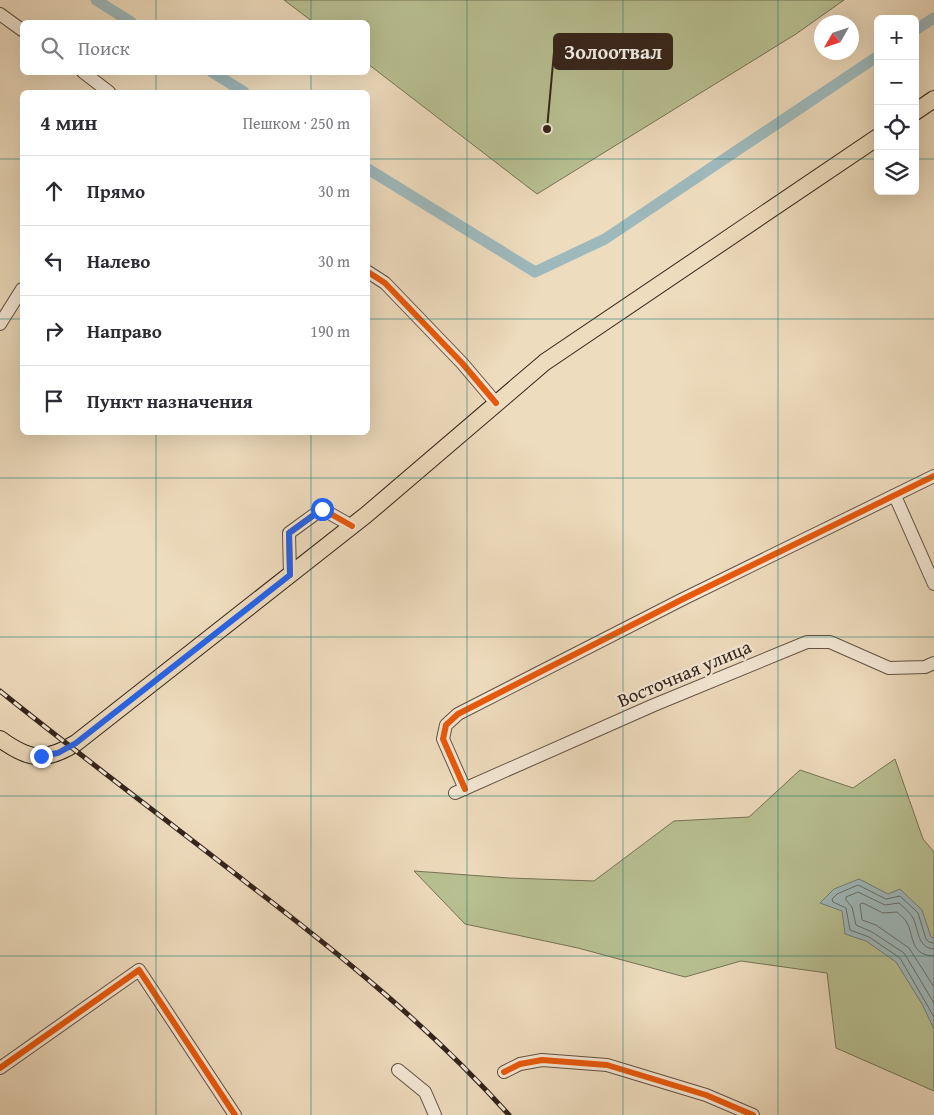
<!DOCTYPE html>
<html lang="ru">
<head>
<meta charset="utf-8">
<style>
	:root { --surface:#fff; --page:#f7f7f7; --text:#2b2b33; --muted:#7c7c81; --line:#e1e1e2 }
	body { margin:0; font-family:"Gentium Book Plus",serif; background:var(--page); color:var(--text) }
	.controls { position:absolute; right:15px; top:15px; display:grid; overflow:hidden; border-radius:8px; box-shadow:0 5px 20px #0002 }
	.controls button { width:45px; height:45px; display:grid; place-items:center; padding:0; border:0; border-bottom:1px solid var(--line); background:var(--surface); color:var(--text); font:25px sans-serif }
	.compass { position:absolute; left:814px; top:15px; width:45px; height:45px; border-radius:50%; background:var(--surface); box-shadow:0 5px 20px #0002; rotate:231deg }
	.stop { position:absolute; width:15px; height:15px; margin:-11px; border:4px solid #2563eb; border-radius:50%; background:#fff }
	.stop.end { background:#2563eb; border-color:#fff; box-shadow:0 1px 5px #0008 }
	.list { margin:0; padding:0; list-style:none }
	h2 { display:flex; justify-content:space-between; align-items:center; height:65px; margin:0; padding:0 20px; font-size:21px }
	h2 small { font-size:16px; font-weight:400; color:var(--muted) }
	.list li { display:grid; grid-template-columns:32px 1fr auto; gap:15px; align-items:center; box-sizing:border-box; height:70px; padding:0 20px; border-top:1px solid var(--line) }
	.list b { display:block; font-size:19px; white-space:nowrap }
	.list em { font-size:16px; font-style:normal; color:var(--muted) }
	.icon { flex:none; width:28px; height:28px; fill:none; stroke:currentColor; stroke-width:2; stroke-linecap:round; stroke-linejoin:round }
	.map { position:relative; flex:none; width:934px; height:1115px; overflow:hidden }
	.search { position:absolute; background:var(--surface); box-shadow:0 5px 20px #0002; left:20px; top:20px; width:350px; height:55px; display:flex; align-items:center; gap:12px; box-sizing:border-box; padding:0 18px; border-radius:8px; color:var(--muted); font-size:19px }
	.panel { position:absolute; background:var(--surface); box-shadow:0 5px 20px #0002; left:20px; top:90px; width:350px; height:345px; border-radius:8px }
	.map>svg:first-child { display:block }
</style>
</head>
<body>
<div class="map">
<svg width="934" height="1115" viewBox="0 0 934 1115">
	<rect width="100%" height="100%" fill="#eedcbe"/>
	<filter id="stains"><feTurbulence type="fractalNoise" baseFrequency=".004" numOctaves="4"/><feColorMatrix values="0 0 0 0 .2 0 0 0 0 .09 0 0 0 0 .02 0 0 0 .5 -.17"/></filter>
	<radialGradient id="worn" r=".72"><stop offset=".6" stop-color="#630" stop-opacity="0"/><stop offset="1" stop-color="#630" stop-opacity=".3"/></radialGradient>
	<path fill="#b8c092" stroke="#767256" d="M284 0H844L796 34 537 194 368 64V22H313Z
		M895 759 923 839 934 852V1091L836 1048 827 973 741 961 685 977 578 948 465 924 414 871 509 878 594 881 674 821 749 817 800 770 853 788Z"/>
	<path fill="#9eb9bc" stroke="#737d7b" d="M859 879 888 894 900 889 922 910 931 937 934 938V1029L922 1004 896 962 866 941 845 934 842 911 820 903 834 889Z"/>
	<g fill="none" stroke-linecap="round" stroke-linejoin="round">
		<path stroke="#686e6b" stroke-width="1" d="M934 943 929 942 926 939 918 913 900 896 886 899 858 885 837 894 832 899 833 902 846 908 850 930 869 937 900 958 934 1017
			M934 949C917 948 919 930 913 918 910 912 903 907 899 903L885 905 858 892 846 897V900L852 907 856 925 872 932 904 953 934 1003
			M934 956C909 955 915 936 906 921 904 918 900 915 897 912L883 913 863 903 860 904 862 920 876 925 909 948 934 987"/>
		<path stroke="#9eb9bc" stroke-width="11" d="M96 0 131 22
			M915 30 934 18
			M212 72 244 92
			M368 169 535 272 605 239 878 56"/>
		<defs>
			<path id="minor" d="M0 14 22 30
				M83 72 109 92
				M368 272 385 283 462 363 496 403
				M0 324 22 289
				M895 496 934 584
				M290 575 289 533 322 509 352 526
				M465 789 443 739 446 725 458 714 683 599 934 476
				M455 793 654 705 807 642H830L889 668 925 667 934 663
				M0 1068 139 970 235 1115
				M398 1070 425 1092 435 1115
				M504 1072 520 1064 542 1060 607 1065 706 1095 753 1115"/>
			<path id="major" d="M915 112 934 99
				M0 739C29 760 44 763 76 743L366 515 545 362 878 137"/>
		</defs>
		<use href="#minor" stroke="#625143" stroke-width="14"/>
		<use href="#major" stroke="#33231a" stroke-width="18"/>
		<use href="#minor" stroke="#f4e8d5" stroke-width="12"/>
		<use href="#major" stroke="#eedcbe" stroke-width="16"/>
		<defs>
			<path id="rail" d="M0 691C81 756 165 819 247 883 340 954 431 1028 509 1115"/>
		</defs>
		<use href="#rail" stroke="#33231a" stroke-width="5"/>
		<use href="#rail" stroke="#f4e8d5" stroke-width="3" stroke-dasharray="9" stroke-linecap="butt"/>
		<defs>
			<path id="cycleway" d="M368 272 385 283 462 363 496 403
				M290 575 289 533 322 509 352 526
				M465 789 443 739 446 725 458 714 683 599 934 476
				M0 1068 139 970 235 1115
				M504 1072 520 1064 542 1060 607 1065 706 1095 753 1115"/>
		</defs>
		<use href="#cycleway" stroke="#f4e8d5" stroke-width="9"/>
		<use href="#cycleway" stroke="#e8590c" stroke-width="6"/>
	</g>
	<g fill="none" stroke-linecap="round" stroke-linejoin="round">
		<path stroke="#2563eb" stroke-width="6" d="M41 756 58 753 76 743 290 575 289 533 322 509"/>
	</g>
	<path fill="none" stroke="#0f766e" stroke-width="1" stroke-opacity="0.55" d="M156 0V22M311 0V22M467 0V1115M623 0V1115M778 0V1115M156 72V92M311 72V92M0 159H22M368 159H878M915 159H934M0 319H22M368 319H934M156 432V1115M311 432V1115M0 478H934M0 637H934M0 796H934M0 956H934"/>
	<g text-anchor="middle" stroke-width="4.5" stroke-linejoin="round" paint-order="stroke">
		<g font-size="19" fill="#33231a" stroke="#f4e8d5">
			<text transform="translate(684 673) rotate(-23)" y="7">Восточная улица</text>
		</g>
	</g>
	<path fill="none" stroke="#33231a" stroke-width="2" d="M547 129L554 52"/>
	<circle fill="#33231a" stroke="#f4e8d5" stroke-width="2" cx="547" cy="129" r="5"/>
	<rect fill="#33231a" stroke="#33231a" stroke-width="2" x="554" y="34" width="118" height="35" rx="5"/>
	<g font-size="20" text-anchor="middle" font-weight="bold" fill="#fff">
		<text x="613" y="59">Золоотвал</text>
	</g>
	<rect width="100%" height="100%" filter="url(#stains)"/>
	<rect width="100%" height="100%" fill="url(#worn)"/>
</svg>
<div class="controls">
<button>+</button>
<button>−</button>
<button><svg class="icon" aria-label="locate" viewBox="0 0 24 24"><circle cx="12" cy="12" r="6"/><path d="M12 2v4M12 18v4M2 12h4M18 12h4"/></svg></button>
<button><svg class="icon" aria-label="layers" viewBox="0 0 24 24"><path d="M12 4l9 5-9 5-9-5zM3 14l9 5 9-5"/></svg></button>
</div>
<svg class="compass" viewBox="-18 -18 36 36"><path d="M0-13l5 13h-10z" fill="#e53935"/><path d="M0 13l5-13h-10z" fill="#7c7c81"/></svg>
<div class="stop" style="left:322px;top:509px"></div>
<div class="stop end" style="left:41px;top:756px"></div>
<div class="search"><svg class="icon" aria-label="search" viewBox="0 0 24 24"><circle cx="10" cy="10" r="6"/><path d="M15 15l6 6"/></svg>Поиск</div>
<section class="panel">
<h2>4 мин<small>Пешком · 250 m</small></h2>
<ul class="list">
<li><svg class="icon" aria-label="ahead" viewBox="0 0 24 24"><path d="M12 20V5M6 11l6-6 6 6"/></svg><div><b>Прямо</b></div><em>30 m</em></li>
<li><svg class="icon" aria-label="left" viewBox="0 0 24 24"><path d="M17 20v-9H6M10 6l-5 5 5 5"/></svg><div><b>Налево</b></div><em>30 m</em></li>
<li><svg class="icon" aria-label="right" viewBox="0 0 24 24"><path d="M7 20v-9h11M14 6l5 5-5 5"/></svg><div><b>Направо</b></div><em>190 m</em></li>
<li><svg class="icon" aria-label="arrive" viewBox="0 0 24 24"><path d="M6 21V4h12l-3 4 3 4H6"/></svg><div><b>Пункт назначения</b></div></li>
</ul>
</section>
</div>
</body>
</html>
